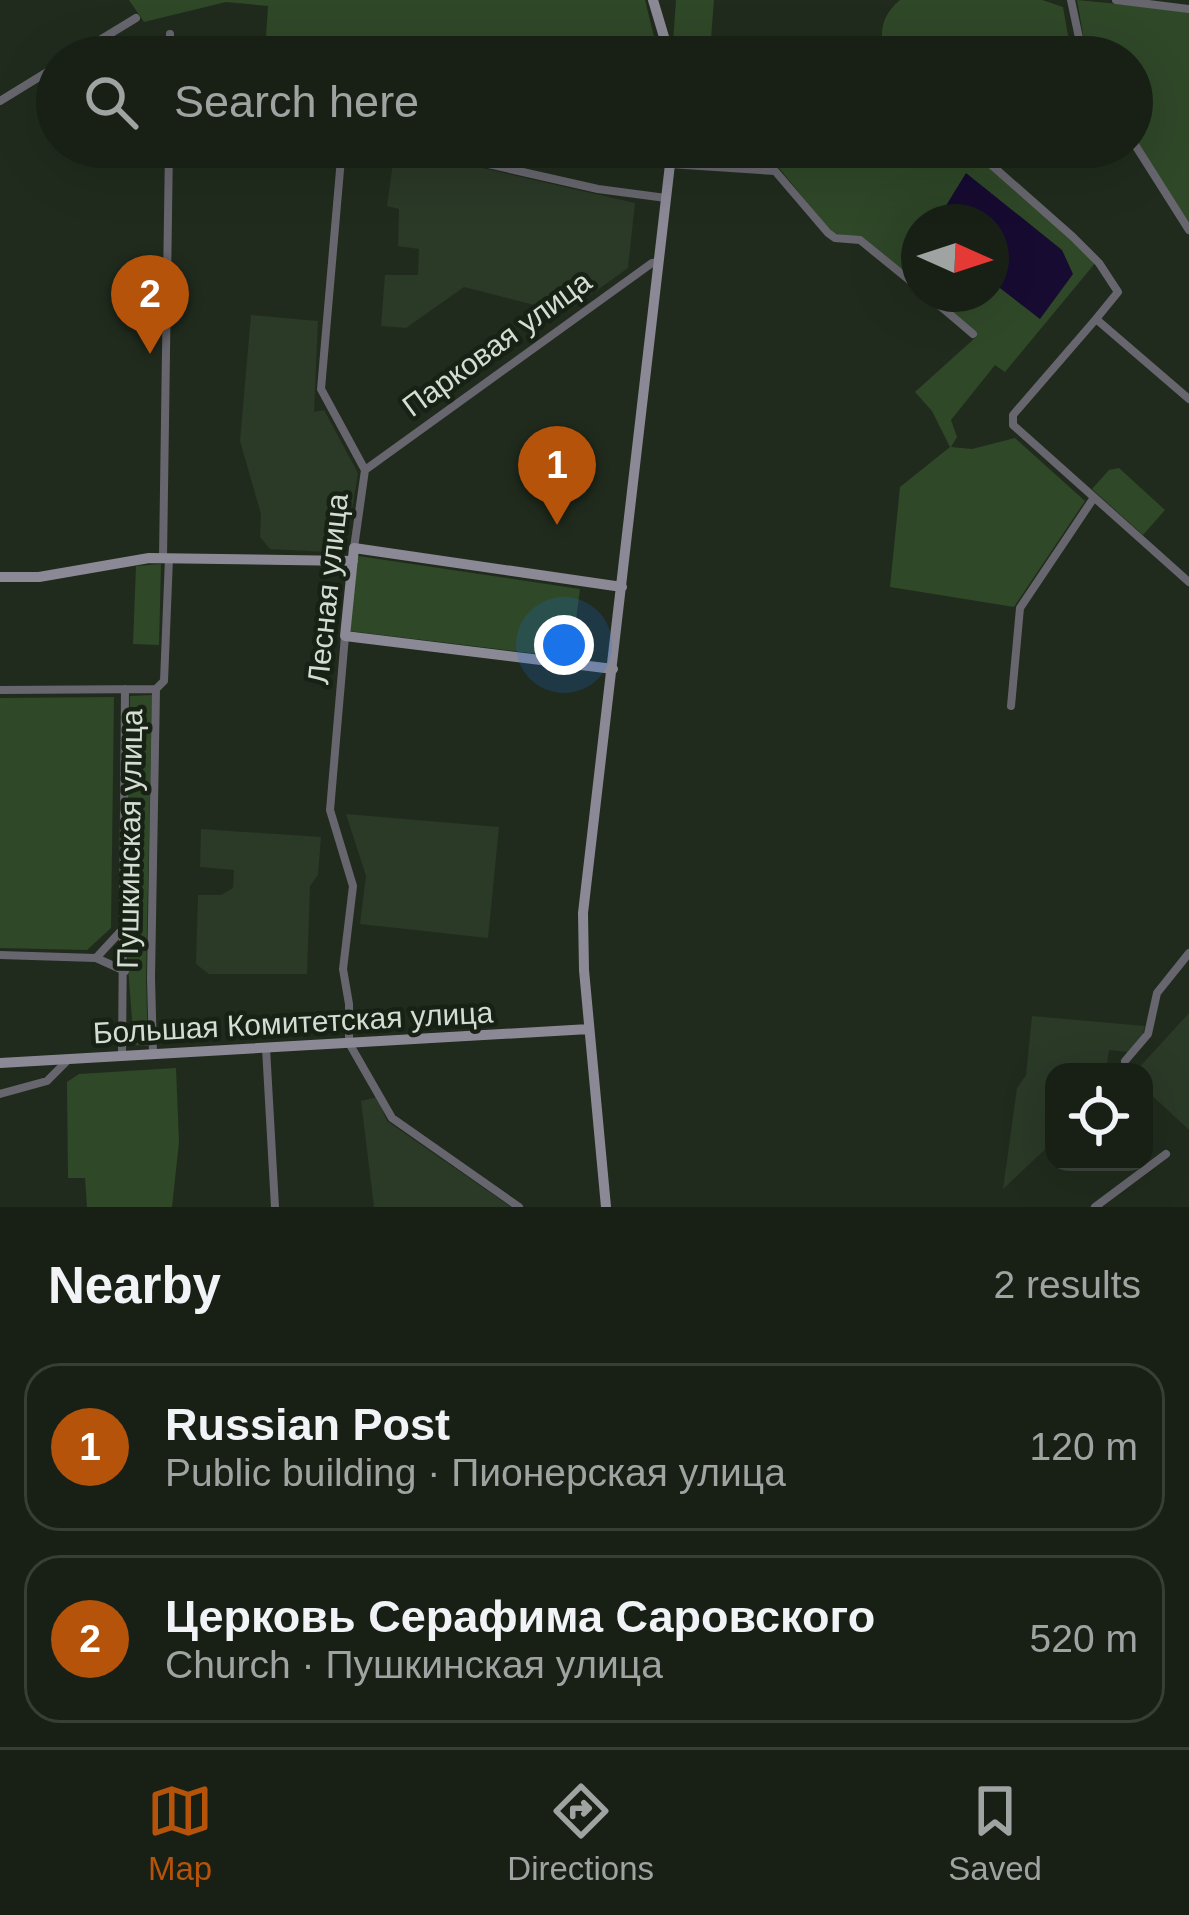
<!DOCTYPE html>
<html lang="en">
<head>
<meta charset="utf-8">
<style>
	:root { --surface:#182016; --page:#252d23; --text:#f1f3f6; --muted:#9fa3a1; --line:#363e35; --accent:#b45309 }
	body { margin:0; font-family:Arial,sans-serif; background:var(--page); color:var(--text) }
	.controls { position:absolute; right:36px; bottom:36px; display:grid; overflow:hidden; border-radius:24px; box-shadow:0 12px 48px #0002 }
	.controls button { width:108px; height:108px; display:grid; place-items:center; padding:0; border:0; border-bottom:3px solid var(--line); background:var(--surface); color:var(--text); font:60px sans-serif }
	.compass { position:absolute; left:901px; top:204px; width:108px; height:108px; border-radius:50%; background:var(--surface); box-shadow:0 12px 48px #0002; rotate:93deg }
	.you { position:absolute; left:564px; top:645px; width:42px; height:42px; margin:-30px; border:9px solid #fff; border-radius:50%; background:#1a73e8; box-shadow:0 0 0 18px #1a73e833 }
	.badge { display:grid; place-items:center; width:78px; height:78px; border-radius:50%; background:var(--accent); color:#fff; font-size:39px; font-weight:700 }
	.pin { position:absolute; translate:-50% -99px; filter:drop-shadow(0 3px 6px #0008) }
	.pin::after { content:''; position:absolute; top:63px; width:42px; height:36px; background:inherit; clip-path:polygon(0 0,100% 0,50% 100%) }
	.list { margin:0; padding:0; list-style:none }
	h2 { display:flex; justify-content:space-between; align-items:center; height:156px; margin:0; padding:0 48px; font-size:51px }
	h2 small { font-size:39px; font-weight:400; color:var(--muted) }
	.list li { display:grid; grid-template-columns:78px 1fr auto; gap:36px; align-items:center; box-sizing:border-box; height:168px; margin:0 24px 24px; padding:0 24px; border:3px solid var(--line); border-radius:36px }
	.list b { display:block; font-size:45px; white-space:nowrap }
	.list p { margin:0; font-size:39px; white-space:nowrap; color:var(--muted) }
	.list em { font-size:39px; font-style:normal; color:var(--muted) }
	.icon { flex:none; width:66px; height:66px; fill:none; stroke:currentColor; stroke-width:2; stroke-linecap:round; stroke-linejoin:round }
	.map { position:relative; flex:none; width:1189px; height:1207px; overflow:hidden }
	.search { position:absolute; background:var(--surface); box-shadow:0 12px 48px #0002; left:36px; right:36px; top:36px; height:132px; display:flex; align-items:center; gap:30px; box-sizing:border-box; padding:0 42px; border-radius:66px; color:var(--muted); font-size:45px }
	.sheet { height:540px; background:var(--surface) }
	nav { display:flex; justify-content:space-around; align-items:center; box-sizing:border-box; height:168px; border-top:3px solid var(--line); background:var(--surface); font-size:33px; color:var(--muted) }
	nav a { display:grid; justify-items:center; gap:6px }
	nav .on { color:var(--accent) }
	.map>svg:first-child { display:block }
</style>
</head>
<body>
<div class="map">
<svg width="1189" height="1207" viewBox="0 0 1189 1207">
	<rect width="100%" height="100%" fill="#202b1d"/>
	<path fill="#2b3927" d="M395 148 635 203 628 268 565 313 464 287 406 328 381 326 385 275H418L419 249 398 246 399 209 387 206Z
		M251 315 318 321 314 412 324 410 358 473 345 553 270 549 260 537 261 514 240 441Z
		M346 814 499 827 488 938 360 924 366 876Z
		M201 829 321 837 318 875 310 886 307 974H209L196 964 198 895H221L233 888 234 870 200 867Z
		M1189 1013V1130L1144 1088V1072H1135Z
		M1032 1016 1145 1026 1142 1037 1128 1052 1109 1050 1107 1065 1099 1064 1091 1072H1054V1141L1003 1189 1017 1088 1026 1075Z
		M377 1097 387 1121 511 1207H374L361 1101Z"/>
	<path fill="#2f4828" d="M129 0H645L659 57H278L265 54 268 6 226 2 144 22Z
		M676 0H714L710 51 704 57H672Z
		M900 0H1042L1063 7 1070 47 1066 57H884C880 32 880 17 900 0Z
		M1077 0 1189 11V223L1132 134V57H1087Z
		M707 147H906L940 161 941 147H952L963 165 972 152 1096 262 1005 372 995 365 951 420 957 437 951 447 972 449 1015 438 1085 501 1014 607 890 587 900 487 950 447 932 411 915 392 976 337 928 294H991V222H919V286L860 237 832 233 770 157Z
		M1119 468 1165 510 1143 535 1092 489 1109 470Z
		M358 556 580 589 571 658 349 631Z
		M161 564 159 645 133 644 136 566Z
		M152 695 146 979 148 1046 134 1045 125 928 130 696Z
		M114 697 111 928 87 950 0 948V698Z
		M176 1068 179 1142 172 1207H87L85 1178H68L67 1082 79 1074Z"/>
	<path fill="#170b32" d="M966 173 1062 250 1073 274 1040 319 991 281V222H936Z"/>
	<g fill="none" stroke-linecap="round" stroke-linejoin="round">
		<path stroke="#67666e" stroke-width="8" d="M1071 0 1083 57
			M1116 0 1189 9
			M72 57 136 18
			M170 57V34
			M0 101 57 66
			M1132 140 1189 230
			M342 147 321 389 365 470 354 548
			M413 147 598 189 666 198
			M971 147 1073 237 1099 263 1118 292 1096 319 1189 399
			M670 164 775 171 828 233 835 238 860 240 919 288
			M926 294 973 334
			M1096 319 1013 415V425L1189 582
			M365 470 652 263 659 262
			M163 558 169 147
			M345 636 330 810 353 886 343 969 349 1004V1043L392 1118 519 1207
			M0 690 156 689
			M1011 706 1020 608 1093 499
			M0 955 96 958 125 971
			M96 958 120 932
			M266 1048 275 1207
			M153 1053 151 978 156 689 164 681 169 558
			M122 1055 125 689
			M1125 1061 1148 1034 1157 993 1189 953
			M0 1094 47 1081 67 1061
			M1095 1207 1166 1154"/>
		<path stroke="#8b8996" stroke-width="10" d="M653 0 670 57
			M0 577H39L149 558 353 561
			M613 669 345 636 354 548 622 587
			M0 1063 589 1029
			M606 1207 584 970 583 913 672 147"/>
	</g>
	<g text-anchor="middle" stroke-width="9" stroke-linejoin="round" paint-order="stroke">
		<g font-size="30" fill="#d5dcd3" stroke="#172114">
			<text transform="translate(497 344) rotate(-36)" y="10">Парковая улица</text>
			<text transform="translate(328 589) rotate(-84)" y="10">Лесная улица</text>
			<text transform="translate(130 839) rotate(-89)" y="10">Пушкинская улица</text>
			<text transform="translate(293 1023) rotate(-3)" y="10">Большая Комитетская улица</text>
		</g>
	</g>
</svg>
<div class="controls">
<button><svg class="icon" aria-label="locate" viewBox="0 0 24 24"><circle cx="12" cy="12" r="6"/><path d="M12 2v4M12 18v4M2 12h4M18 12h4"/></svg></button>
</div>
<svg class="compass" viewBox="-18 -18 36 36"><path d="M0-13l5 13h-10z" fill="#e53935"/><path d="M0 13l5-13h-10z" fill="#9fa3a1"/></svg>
<div class="you"></div>
<div class="pin badge" style="left:557px;top:525px">1</div>
<div class="pin badge" style="left:150px;top:354px">2</div>
<div class="search"><svg class="icon" aria-label="search" viewBox="0 0 24 24"><circle cx="10" cy="10" r="6"/><path d="M15 15l6 6"/></svg>Search here</div>
</div>
<section class="sheet">
<h2>Nearby<small>2 results</small></h2>
<ul class="list">
<li><span class="badge">1</span><div><b>Russian Post</b><p>Public building · Пионерская улица</p></div><em>120 m</em></li>
<li><span class="badge">2</span><div><b>Церковь Серафима Саровского</b><p>Church · Пушкинская улица</p></div><em>520 m</em></li>
</ul>
</section>
<nav>
<a class="on"><svg class="icon" aria-label="map" viewBox="0 0 24 24"><path d="M3 6l6-2 6 2 6-2v14l-6 2-6-2-6 2zM9 4v14M15 6v14"/></svg>Map</a>
<a><svg class="icon" aria-label="directions" viewBox="0 0 24 24"><path d="M12 3l9 9-9 9-9-9zM9 14v-3h6M13 9l2 2-2 2"/></svg>Directions</a>
<a><svg class="icon" aria-label="saved" viewBox="0 0 24 24"><path d="M7 4h10v16l-5-4-5 4z"/></svg>Saved</a>
</nav>
</body>
</html>
